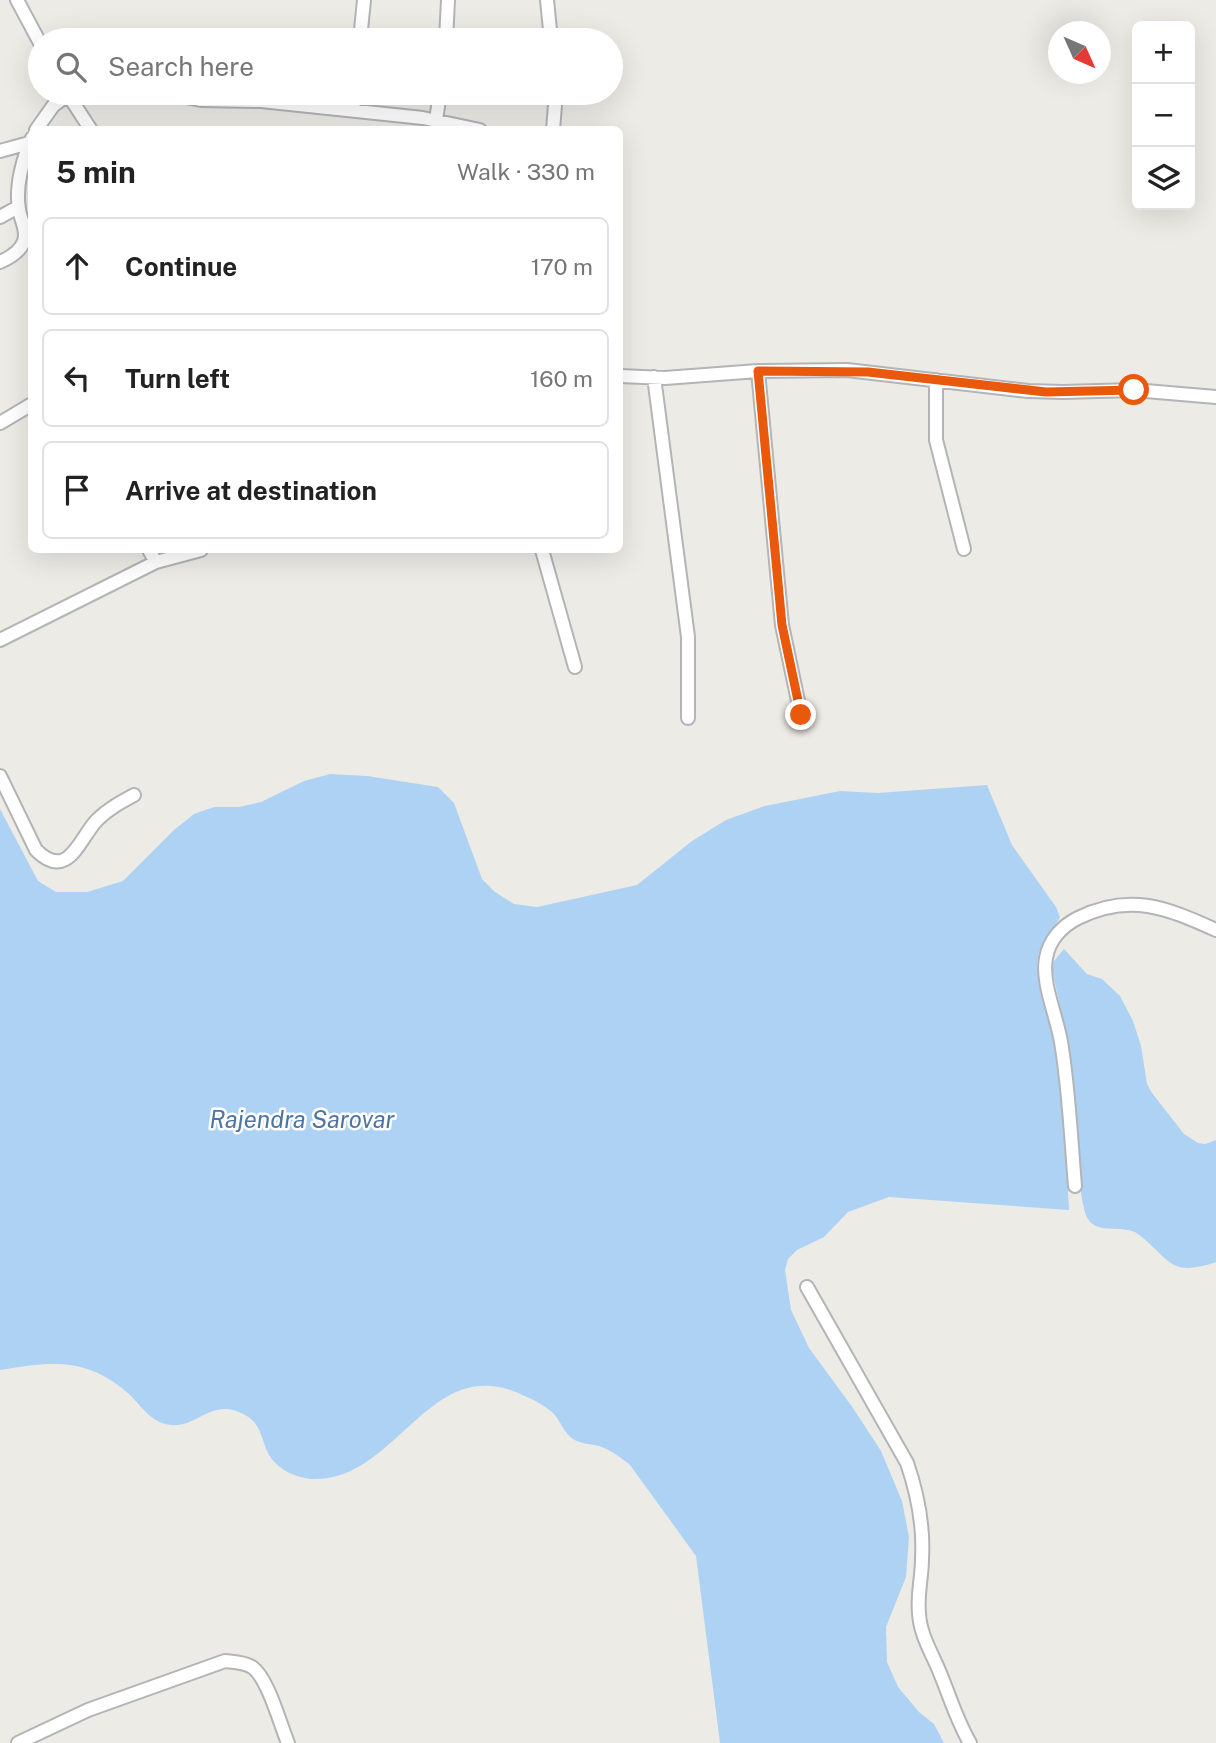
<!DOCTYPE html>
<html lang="en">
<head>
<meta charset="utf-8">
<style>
	:root { --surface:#fff; --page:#f2f2f2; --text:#222; --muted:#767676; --line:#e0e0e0 }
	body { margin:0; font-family:"Public Sans",sans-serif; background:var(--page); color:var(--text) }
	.controls { position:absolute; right:21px; top:21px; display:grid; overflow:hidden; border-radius:10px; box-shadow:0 7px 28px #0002 }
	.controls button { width:63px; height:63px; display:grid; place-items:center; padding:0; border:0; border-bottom:2px solid var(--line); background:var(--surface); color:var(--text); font:35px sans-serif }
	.compass { position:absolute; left:1048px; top:21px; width:63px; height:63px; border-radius:50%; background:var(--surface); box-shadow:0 7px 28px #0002; rotate:135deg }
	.stop { position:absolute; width:21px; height:21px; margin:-16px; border:5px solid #ea580c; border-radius:50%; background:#fff }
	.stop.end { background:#ea580c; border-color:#fff; box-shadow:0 2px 7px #0008 }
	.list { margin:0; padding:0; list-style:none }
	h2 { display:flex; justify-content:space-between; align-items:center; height:91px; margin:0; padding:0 28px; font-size:30px }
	h2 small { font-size:23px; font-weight:400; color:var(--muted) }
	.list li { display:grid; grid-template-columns:46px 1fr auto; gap:21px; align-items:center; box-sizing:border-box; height:98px; margin:0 14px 14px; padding:0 14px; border:2px solid var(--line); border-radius:10px }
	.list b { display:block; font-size:26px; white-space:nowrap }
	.list em { font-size:23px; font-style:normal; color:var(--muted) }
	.icon { flex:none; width:38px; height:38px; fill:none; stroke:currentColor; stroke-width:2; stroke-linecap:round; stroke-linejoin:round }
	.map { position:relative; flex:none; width:1216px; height:1743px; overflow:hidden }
	.search { position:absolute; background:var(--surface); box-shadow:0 7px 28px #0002; left:28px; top:28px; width:595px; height:77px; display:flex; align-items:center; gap:18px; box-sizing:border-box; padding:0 24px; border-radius:38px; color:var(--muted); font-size:26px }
	.panel { position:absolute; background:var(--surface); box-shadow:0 7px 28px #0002; left:28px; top:126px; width:595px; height:427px; border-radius:10px }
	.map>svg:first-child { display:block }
</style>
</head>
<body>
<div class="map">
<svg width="1216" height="1743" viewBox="0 0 1216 1743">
	<rect width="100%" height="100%" fill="#edebe5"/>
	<path fill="#aed2f4" d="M330 774 367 776 438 787 454 803 482 879 495 892 514 904 537 907 637 885 692 841 726 820 765 806 840 791 878 793 987 785 1012 845 1056 907 1060 917C1050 935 1037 945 1037 967L1055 1035 1062 1092 1069 1210 889 1197 848 1212 824 1237 797 1250 788 1259 785 1270 791 1310 809 1348 853 1408 881 1451 902 1501 909 1537 906 1577 886 1627 887 1662 898 1687 919 1712 934 1724 944 1743H720L696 1556 630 1465C620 1457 611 1450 599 1446 591 1444 581 1444 573 1439 564 1433 561 1422 554 1414 547 1407 536 1401 527 1397 430 1347 400 1480 314 1479 298 1479 278 1470 269 1455 261 1440 262 1424 245 1415 210 1395 197 1432 165 1424 150 1420 140 1405 129 1394 88 1357 51 1361 0 1370V809L38 881 56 892H87L123 881 174 830 194 814 214 807H239L261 802 304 781Z
		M1064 949 1087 974 1102 979 1120 996 1133 1021 1141 1046 1147 1084 1152 1093 1184 1134 1198 1143 1205 1144 1216 1140V1262C1168 1278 1171 1259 1138 1234 1125 1224 1097 1235 1088 1219 1077 1201 1076 1112 1073 1086 1070 1046 1060 1008 1052 969L1054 961Z"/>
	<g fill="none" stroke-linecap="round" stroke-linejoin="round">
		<defs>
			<path id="street" d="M17 0 40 43
				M547 0 551 40
				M360 40 364 0
				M446 40 448 0
				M67 93 91 130
				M165 93 201 100 261 101 423 118 480 130
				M353 110 355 93
				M436 120 440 93
				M36 130 53 106 70 93
				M553 130 556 93
				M0 151 29 143
				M0 217 18 207
				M0 262C9 258 21 251 24 241 28 230 20 219 19 209 15 187 23 158 32 138
				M758 371 782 625 801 715
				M620 376 665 378 758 371 847 370 1028 391 1063 392 1134 390 1216 397
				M654 377 688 637V718
				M936 380V440L964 549
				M0 423 32 404
				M149 550 156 562
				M542 550 575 667
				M0 640 156 562 201 550
				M0 776 36 850C68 882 79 839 97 820 108 809 121 802 134 795
				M1075 1186C1071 1139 1069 1089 1061 1042 1057 1017 1041 982 1046 958 1049 940 1062 926 1078 918 1130 892 1167 908 1216 930
				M807 1287 907 1463C918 1495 924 1525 922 1559 922 1577 917 1595 919 1613 920 1635 932 1653 940 1673 950 1697 957 1721 970 1743
				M18 1743 88 1710 225 1661C234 1662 244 1662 252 1667 268 1678 280 1724 288 1743"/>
		</defs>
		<use href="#street" stroke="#b2b4b8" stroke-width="16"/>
		<use href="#street" stroke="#fff" stroke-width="12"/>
	</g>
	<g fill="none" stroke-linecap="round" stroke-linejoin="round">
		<path stroke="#ea580c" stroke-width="9" d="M801 715 782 625 758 371 868 372 1046 392 1134 390"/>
	</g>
	<g text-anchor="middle" stroke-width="5" stroke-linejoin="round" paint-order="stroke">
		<g font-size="24" font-style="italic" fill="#4d74a4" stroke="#fff">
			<text x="302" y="1128">Rajendra Sarovar</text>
		</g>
	</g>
</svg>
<div class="controls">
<button>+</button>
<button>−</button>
<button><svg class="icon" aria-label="layers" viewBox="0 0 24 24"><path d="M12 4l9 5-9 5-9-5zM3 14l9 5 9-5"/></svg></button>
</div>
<svg class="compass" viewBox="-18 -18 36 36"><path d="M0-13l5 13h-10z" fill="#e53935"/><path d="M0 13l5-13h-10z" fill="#767676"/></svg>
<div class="stop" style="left:1134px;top:390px"></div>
<div class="stop end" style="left:801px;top:715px"></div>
<div class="search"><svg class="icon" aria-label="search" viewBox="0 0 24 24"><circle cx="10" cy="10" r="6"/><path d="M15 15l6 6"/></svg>Search here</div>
<section class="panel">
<h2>5 min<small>Walk · 330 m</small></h2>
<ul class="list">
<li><svg class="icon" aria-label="ahead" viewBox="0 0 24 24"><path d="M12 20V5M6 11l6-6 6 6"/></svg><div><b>Continue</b></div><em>170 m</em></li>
<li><svg class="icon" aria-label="left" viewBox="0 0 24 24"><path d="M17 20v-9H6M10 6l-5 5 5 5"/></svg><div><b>Turn left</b></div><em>160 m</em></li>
<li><svg class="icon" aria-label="arrive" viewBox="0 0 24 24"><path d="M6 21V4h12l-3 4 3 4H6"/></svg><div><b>Arrive at destination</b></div></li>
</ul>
</section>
</div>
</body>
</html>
